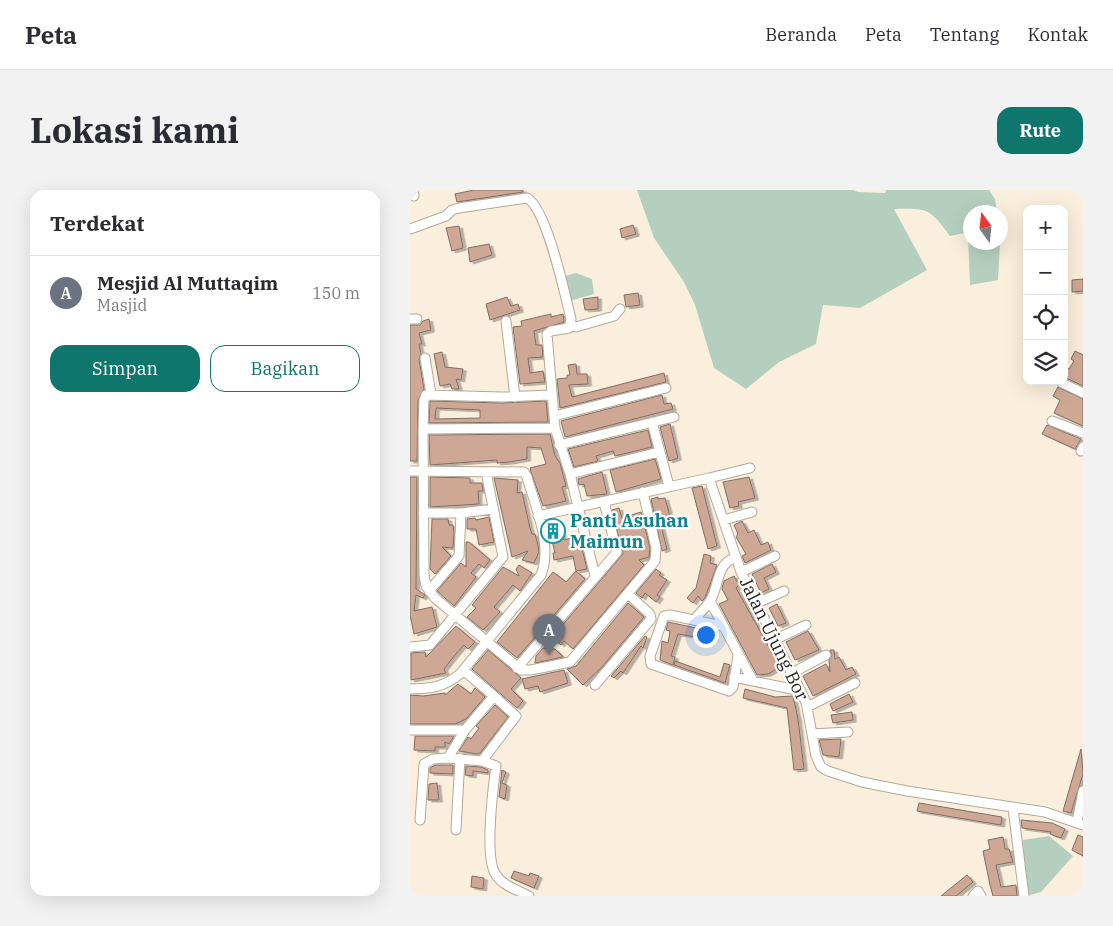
<!DOCTYPE html>
<html lang="id">
<head>
<meta charset="utf-8">
<style>
	:root { --surface:#fff; --page:#f2f2f3; --text:#2b2b33; --muted:#7c7c81; --line:#e1e1e2; --accent:#0f766e }
	body { margin:0; font-family:"IBM Plex Serif",serif; background:var(--page); color:var(--text) }
	.controls { position:absolute; right:15px; top:15px; display:grid; overflow:hidden; border-radius:10px; box-shadow:0 5px 20px #0002 }
	.controls button { width:45px; height:45px; display:grid; place-items:center; padding:0; border:0; border-bottom:1px solid var(--line); background:var(--surface); color:var(--text); font:25px sans-serif }
	.compass { position:absolute; left:553px; top:15px; width:45px; height:45px; border-radius:50%; background:var(--surface); box-shadow:0 5px 20px #0002; rotate:345deg }
	.you { position:absolute; left:295px; top:444px; width:18px; height:18px; margin:-12px; border:4px solid #fff; border-radius:50%; background:#1a73e8; box-shadow:0 0 0 8px #1a73e833 }
	.badge { display:grid; place-items:center; width:32px; height:32px; border-radius:50%; background:var(--accent); color:#fff; font-size:16px; font-weight:700 }
	.pin { position:absolute; translate:-50% -41px; filter:drop-shadow(0 1px 2px #0008) }
	.pin::after { content:''; position:absolute; top:26px; width:18px; height:15px; background:inherit; clip-path:polygon(0 0,100% 0,50% 100%) }
	.list { margin:0; padding:0; list-style:none }
	h2 { display:flex; justify-content:space-between; align-items:center; height:65px; margin:0; padding:0 20px; font-size:21px }
	h2 small { font-size:16px; font-weight:400; color:var(--muted) }
	.list li { display:grid; grid-template-columns:32px 1fr auto; gap:15px; align-items:center; box-sizing:border-box; height:75px; padding:0 20px; border-top:1px solid var(--line) }
	.list b { display:block; font-size:19px; white-space:nowrap }
	.list p { margin:0; font-size:16px; white-space:nowrap; color:var(--muted) }
	.list em { font-size:16px; font-style:normal; color:var(--muted) }
	.actions { display:flex; gap:10px; padding:15px 20px }
	.actions a { flex:1; padding:11px 0; border:1px solid var(--accent); border-radius:15px; text-align:center; font-size:18px; color:var(--accent) }
	.actions .main { background:var(--accent); color:#fff }
	.icon { flex:none; width:28px; height:28px; fill:none; stroke:currentColor; stroke-width:2; stroke-linecap:round; stroke-linejoin:round }
	.map { position:relative; flex:none; width:673px; height:706px; overflow:hidden; border-radius:15px }
	header { display:flex; align-items:center; gap:30px; box-sizing:border-box; height:70px; padding:0 25px; background:var(--surface); border-bottom:1px solid var(--line) }
	header strong { font-size:24px }
	nav { display:flex; gap:28px; margin-inline-start:auto; font-size:18px }
	.intro { display:flex; align-items:center; justify-content:space-between; box-sizing:border-box; height:120px; padding:0 30px }
	h1 { margin:0; font-size:35px }
	.button { padding:12px 22px; border-radius:15px; background:var(--accent); color:#fff; font-size:18px; font-weight:700 }
	main { display:flex; gap:30px; padding:0 30px }
	aside { flex:1; background:var(--surface); border-radius:15px; box-shadow:0 5px 20px #0002 }
	.map>svg:first-child { display:block }
</style>
</head>
<body>
<header>
<strong>Peta</strong>
<nav><a>Beranda</a><a>Peta</a><a>Tentang</a><a>Kontak</a></nav>
</header>
<div class="intro"><h1>Lokasi kami</h1><a class="button">Rute</a></div>
<main>
<aside>
<h2>Terdekat<small></small></h2>
<ul class="list">
<li><span class="badge" style="background:#6b7280">A</span><div><b>Mesjid Al Muttaqim</b><p>Masjid</p></div><em>150 m</em></li>
</ul>
<div class="actions"><a class="main">Simpan</a><a>Bagikan</a></div>
</aside>
<div class="map">
<svg width="673" height="706" viewBox="0 0 673 706">
	<defs>
		<filter id="shadow"><feDropShadow dx="3.5" dy="2" stdDeviation="0" flood-color="#0004"/></filter>
	</defs>
	<rect width="100%" height="100%" fill="#faefdc"/>
	<path fill="#b5cfbe" d="M227 0H443L448 2 475 3 476 0H579L585 9 587 22H560V42L540 46C520 19 519 18 484 19L517 80 450 118 413 115 406 154 369 172 336 199 304 178 285 115 274 92 244 48Z
		M558 46H560V52L590 53 588 90 560 95Z
		M166 83 182 89 184 104 159 111 155 86Z
		M639 646 663 666 631 702 616 706 613 650Z"/>
	<path fill="#cea895" stroke="#7f6d64" fill-rule="evenodd" filter="url(#shadow)" d="M64 0H113V2L47 12 45 4Z
		M223 35 226 44 212 48 210 39Z
		M49 36 53 58 42 61 36 38Z
		M79 54 82 65 60 72 58 58Z
		M673 89V101L662 102V90Z
		M228 103 230 115 216 117 214 105Z
		M97 107 101 116 108 114 110 120 80 130 76 114Z
		M188 107V119L175 120 173 109Z
		M141 124V127L153 124 154 132 124 141 126 155H132L133 167 118 168 120 183 133 181 135 192 110 194 103 137 112 136 111 131Z
		M19 129 21 140 9 143 12 154H9L11 164 9 169 14 199 8 210 7 271H0V135H10L13 131Z
		M665 161 673 165V196L654 187V177L659 179 664 171 661 169Z
		M32 162 35 177 53 179 51 190 46 189 49 199H42L40 194 30 196 24 164Z
		M166 174 167 184H177L178 194 159 195 162 207 254 183 256 192 150 218 147 189 157 188V185H160L158 175Z
		M648 197 673 209V236L644 223 650 210 643 206Z
		M252 205 254 214 261 213 263 219 155 247 151 231Z
		M20 211 92 213 136 211 138 232 19 233ZM26 218 70 220V228L25 229Z
		M260 234 268 268 259 271 250 237Z
		M637 235 671 249 665 259 632 244Z
		M238 240 242 257 205 266 203 261 186 266 188 271 164 277 158 259Z
		M140 244 145 266 150 273 156 296 152 297 156 311 148 313 133 316 121 282 120 278 136 274 131 258 117 257V269L99 272 87 273V270L20 275 19 245Z
		M245 269 251 289 206 302 200 280Z
		M192 282 197 304 177 306 174 294 169 295 168 289Z
		M0 287H7L6 399 15 405 13 408 6 405 4 421 22 417 27 437 4 444 0 425Z
		M20 287 60 288V293H72L73 301H68L69 314 20 317Z
		M339 287 345 308 328 312 329 316 320 318 313 292Z
		M84 288 108 290 107 303 112 302 120 338 122 344H125L128 355 129 362 124 373 112 370 118 361 102 367Z
		M292 296 307 356 298 359 282 298Z
		M248 307V309L255 308 261 330 250 332 257 359 252 361 241 309Z
		M209 318 212 328 231 322 240 358 239 367 229 370 234 375 163 459 154 451 151 455 144 449 149 439 213 364 202 320Z
		M79 327 84 352 69 355 66 339H57V329L65 328 66 330Z
		M22 329H38L39 335H43L44 343 43 358 32 357 41 366 25 384 20 379Z
		M142 329 143 334 149 333 154 350 169 346 177 379 166 381 163 366 144 370 143 363H145L137 330Z
		M332 331 338 343 344 340 351 355 358 352 361 360 335 373 332 366 336 364 326 347 328 344 324 335Z
		M56 352H59L80 370 74 378 69 374 61 383 66 387 44 416 27 401 51 373 56 377Z
		M294 364 301 366 300 373 307 375 295 408 292 411 288 406 283 413 277 408 286 398Z
		M362 374 366 382 354 388 359 399 351 403 342 384Z
		M109 375 122 383 110 401 103 395 84 417 90 422 73 440 57 427 66 418 62 415 93 377 109 386 106 379Z
		M246 379 251 383 249 385 257 390 247 405 250 407 246 412 235 403 232 408 226 403Z
		M166 381 175 389 107 468 87 452 143 382 156 392Z
		M324 386 329 395 326 398 370 477 358 484 347 485 309 414 318 410 312 399 314 391Z
		M218 413 234 427 192 477 173 495 157 479 166 476Z
		M367 414 376 433 368 436 359 418Z
		M258 432 305 442 304 450 268 444 261 466 265 467 263 475 250 470 252 451 258 453 260 441 256 440Z
		M46 436 65 452 58 459 54 455 45 465 34 479 36 483 1 490V463L15 462 16 467Z
		M398 441 409 460 385 470 376 452Z
		M235 446 237 447 233 458 231 456 213 483 211 481 204 488 201 486Z
		M133 458 145 459 153 467 125 473 126 466Z
		M78 460 111 488 101 499 113 511 107 518 62 479Z
		M420 460H424L425 469 429 467 436 480 442 477 446 484 403 506 393 486 416 474 420 482 419 470 422 465Z
		M265 471 310 487 314 473 320 475 315 493 264 475Z
		M154 480 158 493 130 502 128 496 115 499 112 489Z
		M48 494 61 504 65 498 75 507 56 529 45 534H0V505L13 506 35 503V505Z
		M335 499 365 507 383 506 388 529 394 579 384 580 377 518 333 508Z
		M439 504 443 512 423 521 420 514Z
		M85 515 98 527 71 562 68 564 49 561 58 547 61 549 69 538 66 536Z
		M442 522 443 530 423 533 421 525Z
		M5 546H44L39 554 35 552V557H25V561L4 560Z
		M431 549 429 567 413 565 409 550Z
		M671 559 673 584 661 623 653 621Z
		M25 575H43V584L20 583V578Z
		M56 576 71 577 78 580V583L63 581V586L55 585Z
		M92 580 96 582 92 593 97 595 95 609 89 607Z
		M27 593 29 610H18L19 594Z
		M509 613 592 627 591 635 507 621Z
		M611 630 642 633 655 639 651 648 640 644 641 642 612 638Z
		M668 645 673 647V666L662 660Z
		M593 647 595 659H599L603 672 586 675 591 697 606 695 607 706H583L580 695 573 661 580 659 578 650Z
		M104 681 119 686 120 683 129 686 124 698 101 688Z
		M557 685 563 692 546 706H531Z
		M62 686 74 688 73 699 61 697Z"/>
	<g fill="none" stroke-linecap="round" stroke-linejoin="round">
		<defs>
			<path id="minor" d="M3 0 4 6
				M0 39 36 26 42 20 49 18 117 8C137 19 155 105 161 129L159 138 141 141 137 144 145 238 160 284 185 386
				M0 129H7
				M96 131 105 207
				M161 135 166 137 204 126 210 119
				M15 168 21 204
				M652 193 673 203
				M141 205 92 207 16 205 14 210 13 239 14 385 16 396 25 408 111 480H121L160 472 245 371 246 358 233 302
				M144 226 256 198
				M642 231 673 243
				M242 232 259 296
				M13 239 145 238
				M149 255 264 227
				M671 261 673 257
				M0 281 114 282 117 287C125 316 143 355 131 385L50 484C34 497 20 499 0 499
				M160 284 249 262
				M299 288 340 278
				M13 323H51L49 366 19 401
				M51 323 83 319
				M128 326 299 288 331 382 396 512 406 566 411 577 418 581 452 592 497 601 635 622 673 635
				M314 330 342 322
				M331 382 365 366
				M300 411 343 491
				M345 414 374 401
				M284 430C289 424 295 418 300 411 309 398 306 373 325 368
				M312 436 260 425 254 426 240 466 241 474 319 501 323 497 328 465
				M364 450 396 435
				M0 457 20 455 93 367 76 282
				M107 478 207 362 194 312
				M382 483 416 465
				M324 487 391 501
				M185 495 241 429 240 424 218 404
				M397 517 445 493
				M0 540H55L84 506 53 480
				M55 540 38 568 72 571 106 526 84 506
				M402 544 438 542
				M72 571 86 576C83 598 74 668 86 685 93 696 108 700 119 706
				M603 618 614 706
				M10 630 14 574 23 569 38 568
				M667 632 673 601
				M46 640 50 568
				M563 706 568 701 571 706"/>
		</defs>
		<use href="#minor" stroke="#b4a998" stroke-width="11"/>
		<use href="#minor" stroke="#fff" stroke-width="9"/>
	</g>
	<defs>
		<symbol id="building-ring" viewBox="-11 -11 22 22"><circle r="9.5" fill="#fdfdfd" stroke="#0f9aa8" stroke-width="1.5"/><path d="M-4-6H4V6H1V3H-1V6H-4ZM-2.5-4.3h1.7v1.8h-1.7ZM.8-4.3h1.7v1.8H.8ZM-2.5-1h1.7V.8h-1.7ZM.8-1h1.7V.8H.8Z" fill="#0f9aa8"/></symbol>
	</defs>
	<g fill-rule="evenodd">
		<use href="#building-ring" x="129" y="327" width="28" height="28"/>
	</g>
	<g text-anchor="middle" stroke-width="4.5" stroke-linejoin="round" paint-order="stroke">
		<g font-size="18" font-weight="bold" fill="#0d838f" stroke="#fdfdfd" text-anchor="start">
			<text x="160" y="337">Panti Asuhan<tspan x="160" dy="21">Maimun</tspan></text>
		</g>
		<g font-size="18" fill="#2a261f" stroke="#fdfdfd">
			<text transform="translate(364 449) rotate(64)" y="6">Jalan Ujung Bor</text>
		</g>
	</g>
</svg>
<div class="controls">
<button>+</button>
<button>−</button>
<button><svg class="icon" aria-label="locate" viewBox="0 0 24 24"><circle cx="12" cy="12" r="6"/><path d="M12 2v4M12 18v4M2 12h4M18 12h4"/></svg></button>
<button><svg class="icon" aria-label="layers" viewBox="0 0 24 24"><path d="M12 4l9 5-9 5-9-5zM3 14l9 5 9-5"/></svg></button>
</div>
<svg class="compass" viewBox="-18 -18 36 36"><path d="M0-13l5 13h-10z" fill="#e53935"/><path d="M0 13l5-13h-10z" fill="#7c7c81"/></svg>
<div class="you"></div>
<div class="pin badge" style="left:139px;top:465px;background:#6b7280">A</div>
</div>
</main>
</body>
</html>
